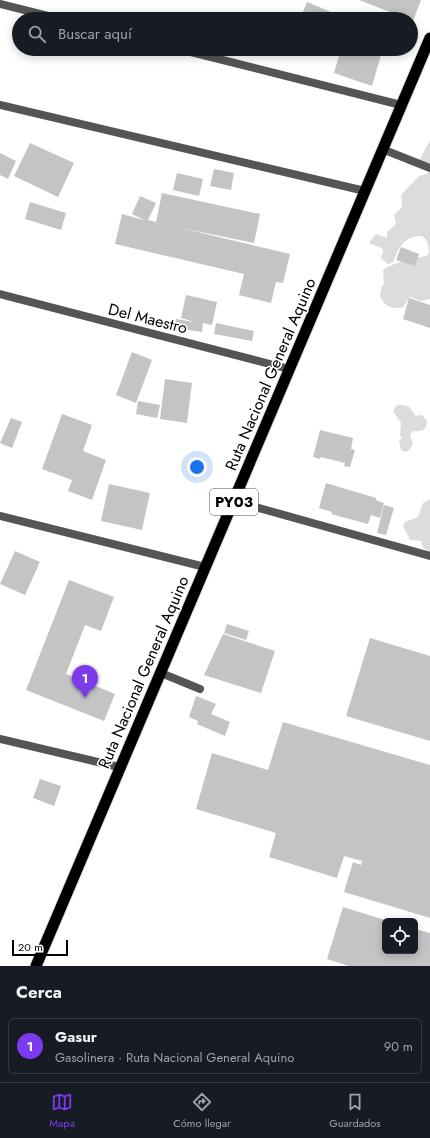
<!DOCTYPE html>
<html lang="es">
<head>
<meta charset="utf-8">
<style>
	:root { --surface:#171b24; --page:#20242c; --text:#f1f3f6; --muted:#9ea1a6; --line:#363941; --accent:#7c3aed }
	body { margin:0; font-family:Jost,sans-serif; background:var(--page); color:var(--text) }
	.controls { position:absolute; right:12px; bottom:12px; display:grid; overflow:hidden; border-radius:6px; box-shadow:0 2px 10px #0003 }
	.controls button { width:36px; height:36px; display:grid; place-items:center; padding:0; border:0; border-bottom:1px solid var(--line); background:var(--surface); color:var(--text); font:20px sans-serif }
	.scale { position:absolute; left:12px; bottom:10px; width:56px; box-sizing:border-box; padding-left:4px; border:2px solid #000; border-top:0; font-size:11px; line-height:14px; white-space:nowrap; color:#000; -webkit-text-stroke:3px #fff; paint-order:stroke }
	.you { position:absolute; left:197px; top:467px; width:14px; height:14px; margin:-10px; border:3px solid #fff; border-radius:50%; background:#1a73e8; box-shadow:0 0 0 6px #1a73e833 }
	.badge { display:grid; place-items:center; width:26px; height:26px; border-radius:50%; background:var(--accent); color:#fff; font-size:13px; font-weight:700 }
	.pin { position:absolute; translate:-50% -33px; filter:drop-shadow(0 1px 2px #0008) }
	.pin::after { content:''; position:absolute; top:21px; width:14px; height:12px; background:inherit; clip-path:polygon(0 0,100% 0,50% 100%) }
	.list { margin:0; padding:0; list-style:none }
	h2 { display:flex; justify-content:space-between; align-items:center; height:52px; margin:0; padding:0 16px; font-size:17px }
	h2 small { font-size:13px; font-weight:400; color:var(--muted) }
	.list li { display:grid; grid-template-columns:26px 1fr auto; gap:12px; align-items:center; box-sizing:border-box; height:56px; margin:0 8px 8px; padding:0 8px; border:1px solid var(--line); border-radius:6px }
	.list b { display:block; font-size:15px; white-space:nowrap }
	.list p { margin:0; font-size:13px; white-space:nowrap; color:var(--muted) }
	.list em { font-size:13px; font-style:normal; color:var(--muted) }
	.icon { flex:none; width:22px; height:22px; fill:none; stroke:currentColor; stroke-width:2; stroke-linecap:round; stroke-linejoin:round }
	.map { position:relative; flex:none; width:430px; height:966px; overflow:hidden }
	.search { position:absolute; background:var(--surface); box-shadow:0 2px 10px #0003; left:12px; right:12px; top:12px; height:44px; display:flex; align-items:center; gap:10px; box-sizing:border-box; padding:0 14px; border-radius:22px; color:var(--muted); font-size:15px }
	.sheet { height:116px; background:var(--surface) }
	nav { display:flex; justify-content:space-around; align-items:center; box-sizing:border-box; height:56px; border-top:1px solid var(--line); background:var(--surface); font-size:11px; color:var(--muted) }
	nav a { display:grid; justify-items:center; gap:2px }
	nav .on { color:var(--accent) }
	.map>svg:first-child { display:block }
</style>
</head>
<body>
<div class="map">
<svg width="430" height="966" viewBox="0 0 430 966">
	<rect width="100%" height="100%" fill="#fff"/>
	<path fill="#dcdcdc" d="M430 140V167L420 161V159Z
		M430 169V299L421 301 410 297 403 307C392 310 384 306 380 296L381 288 384 283 383 270C397 260 414 260 428 255 430 248 428 240 422 236 404 236 399 247 393 262L388 264 381 258 383 251 382 248 370 244V241L376 234 387 238V232L396 224 394 215 402 207 401 195 419 176 427 174Z
		M397 405C412 405 408 407 416 416L422 415 427 421C427 430 421 432 413 431L410 434 413 444 409 450 406 452 401 450 399 441 402 438 400 435 401 423 393 411Z
		M430 499V552L423 548 421 541 410 540 403 526 405 522 418 517 423 503Z"/>
	<path fill="#c4c4c4" d="M359 0H421L413 21Z
		M307 2 348 19H300Z
		M327 49H337L335 53Z
		M341 49H359L381 55 372 86 334 73Z
		M30 143 74 163 58 197 14 176Z
		M0 153 16 161 8 179 0 175Z
		M214 169 234 173 231 190 210 186Z
		M177 173 203 179 199 196 173 190Z
		M162 193 260 214 254 243 181 228 290 254 283 283 276 282 271 303 239 295 244 274 115 244 122 214 144 220 132 214 140 196 156 203 148 220 156 222Z
		M30 202 66 213 61 230 25 219Z
		M401 247 419 254 415 266 396 260Z
		M186 295 217 302 212 325 203 323 202 332 175 328 176 319 195 322 181 318Z
		M409 298 430 305V328L403 319Z
		M216 323 254 331 252 341 214 334Z
		M132 352 152 360 136 403 116 395Z
		M165 379 192 383 187 423 160 419Z
		M138 401 160 405 157 418 136 414Z
		M62 414 92 425 83 451 106 460 92 500 68 491 72 480 42 469Z
		M11 418 22 422 12 448 0 443Z
		M320 430 353 438 351 449 355 450 350 467 344 466 345 463 321 457 320 459 313 457Z
		M326 483 376 498V500L384 503 380 518 371 515 368 524 331 514 332 512 319 508Z
		M109 484 150 493 142 530 101 521Z
		M384 505 394 508 386 535 377 533Z
		M15 551 40 562 25 595 0 584Z
		M69 580 114 597 101 631 85 625 66 674 115 694 104 721 26 690Z
		M227 624 249 631 246 640 224 633Z
		M223 634 275 651 261 693 204 675Z
		M370 638 430 656V741L346 716Z
		M196 696 216 704 211 714 230 722 225 736 197 724 198 721 189 717Z
		M283 722 430 765V918L344 892 353 862 361 865 362 861 344 856 337 878 269 857 276 833 196 809 212 753 268 770Z
		M40 779 61 786 54 806 33 798Z
		M343 907 385 920V951H415V929L430 933V966H349L327 959Z"/>
	<g fill="none" stroke-linecap="round" stroke-linejoin="round">
		<defs>
			<path id="trunk" d="M36 966 430 38"/>
		</defs>
		<use href="#trunk" stroke="#dbdbdb" stroke-width="13"/>
		<path stroke="#555" stroke-width="8" d="M382 149 430 168
			M161 673 200 689"/>
		<path stroke="#555" stroke-width="8" d="M0 4 60 19
			M179 49 401 105
			M0 105 365 191
			M0 294 289 369
			M234 501 430 556
			M0 516 205 567
			M0 739 119 767"/>
		<use href="#trunk" stroke="#000" stroke-width="11"/>
	</g>
	<g text-anchor="middle" stroke-width="3" stroke-linejoin="round" paint-order="stroke">
		<rect fill="#fff" stroke="#4c4c4c" stroke-width="1" x="210" y="489" width="48" height="26" rx="3"/>
		<g font-size="15" font-weight="bold" fill="#000">
			<text x="234" y="507">PY03</text>
		</g>
		<g font-size="16" fill="#000" stroke="#fff">
			<text transform="translate(148 318) rotate(14)" y="6">Del Maestro</text>
			<text transform="translate(270 374) rotate(-67)" y="6">Ruta Nacional General Aquino</text>
			<text transform="translate(143 672) rotate(-67)" y="6">Ruta Nacional General Aquino</text>
		</g>
	</g>
</svg>
<div class="controls">
<button><svg class="icon" aria-label="locate" viewBox="0 0 24 24"><circle cx="12" cy="12" r="6"/><path d="M12 2v4M12 18v4M2 12h4M18 12h4"/></svg></button>
</div>
<div class="scale">20 m</div>
<div class="you"></div>
<div class="pin badge" style="left:85px;top:698px">1</div>
<div class="search"><svg class="icon" aria-label="search" viewBox="0 0 24 24"><circle cx="10" cy="10" r="6"/><path d="M15 15l6 6"/></svg>Buscar aquí</div>
</div>
<section class="sheet">
<h2>Cerca<small></small></h2>
<ul class="list">
<li><span class="badge">1</span><div><b>Gasur</b><p>Gasolinera · Ruta Nacional General Aquino</p></div><em>90 m</em></li>
</ul>
</section>
<nav>
<a class="on"><svg class="icon" aria-label="map" viewBox="0 0 24 24"><path d="M3 6l6-2 6 2 6-2v14l-6 2-6-2-6 2zM9 4v14M15 6v14"/></svg>Mapa</a>
<a><svg class="icon" aria-label="directions" viewBox="0 0 24 24"><path d="M12 3l9 9-9 9-9-9zM9 14v-3h6M13 9l2 2-2 2"/></svg>Cómo llegar</a>
<a><svg class="icon" aria-label="saved" viewBox="0 0 24 24"><path d="M7 4h10v16l-5-4-5 4z"/></svg>Guardados</a>
</nav>
</body>
</html>
